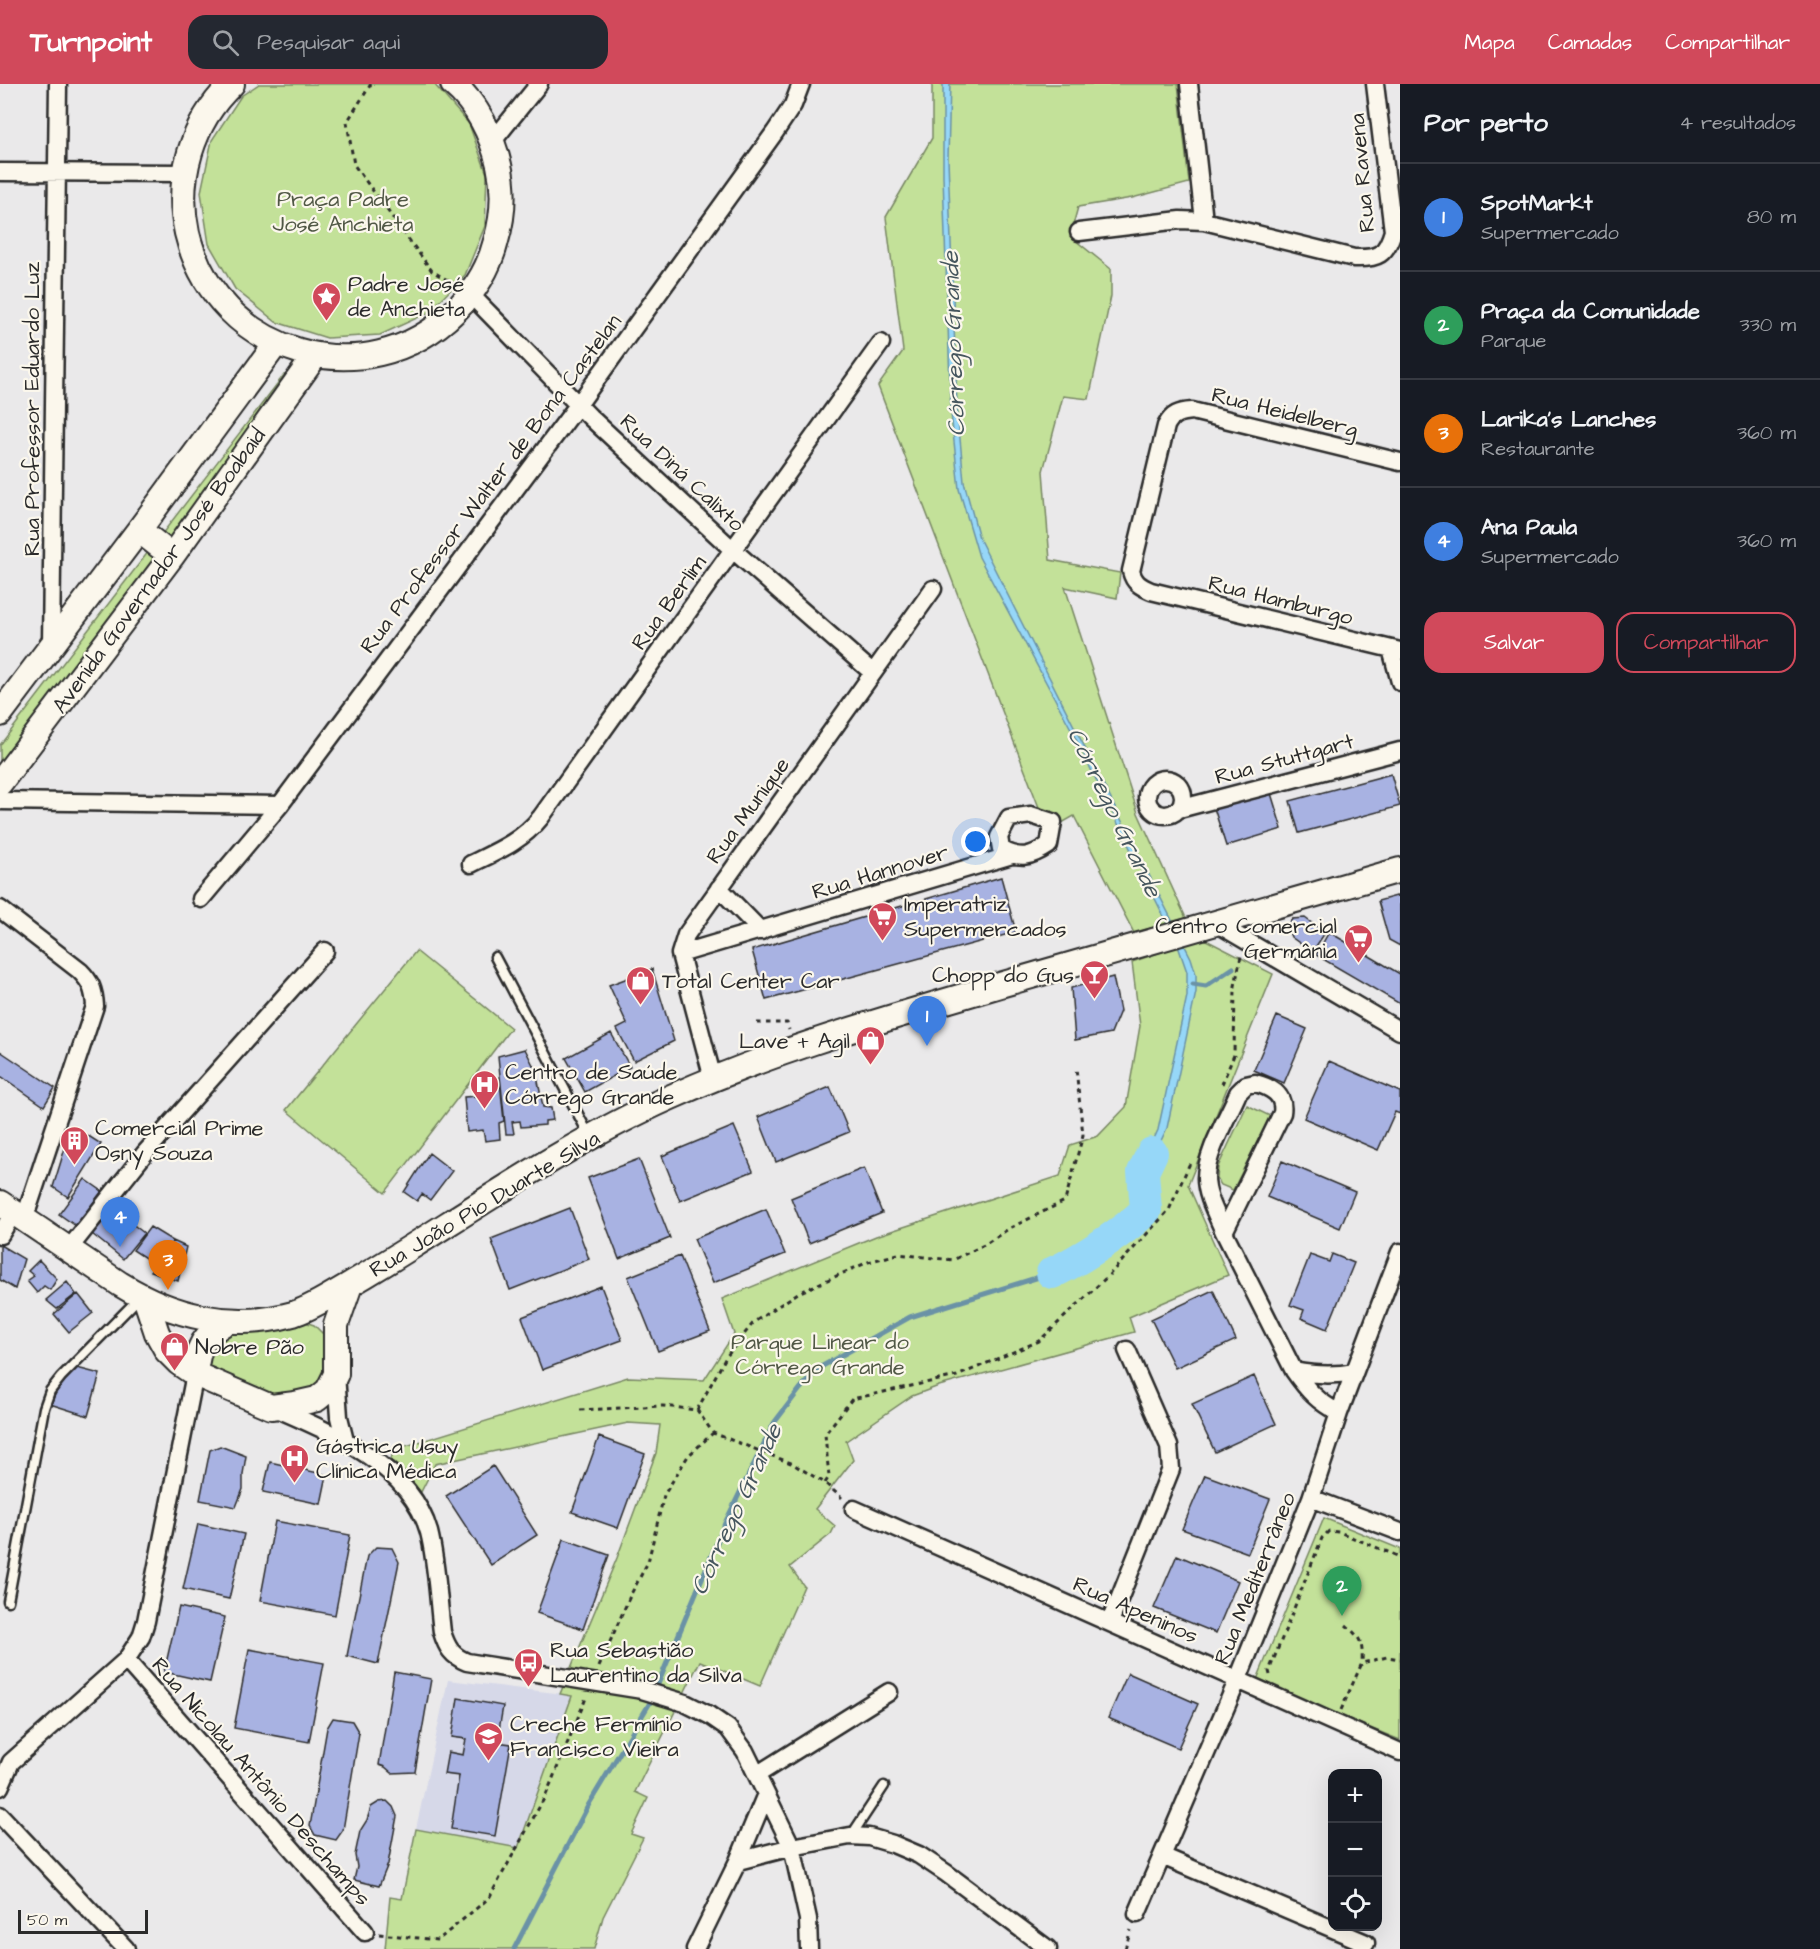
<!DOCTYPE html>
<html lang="pt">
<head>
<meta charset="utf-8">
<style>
	:root { --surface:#171b24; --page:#242831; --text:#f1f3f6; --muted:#9ea1a6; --line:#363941; --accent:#d1495b }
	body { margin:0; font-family:"Architects Daughter",sans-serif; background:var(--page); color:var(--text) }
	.controls { position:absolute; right:18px; bottom:18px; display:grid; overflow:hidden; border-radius:12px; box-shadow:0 6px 24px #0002 }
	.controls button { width:54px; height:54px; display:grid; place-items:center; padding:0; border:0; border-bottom:2px solid var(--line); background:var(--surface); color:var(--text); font:30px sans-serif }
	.scale { position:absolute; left:18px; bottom:15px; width:130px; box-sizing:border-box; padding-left:6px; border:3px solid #2b2b2b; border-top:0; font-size:16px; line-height:21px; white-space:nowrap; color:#2b2b2b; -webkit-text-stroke:4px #fbf7ec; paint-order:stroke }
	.you { position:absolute; left:976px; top:758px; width:21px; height:21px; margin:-15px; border:4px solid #fff; border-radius:50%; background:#1a73e8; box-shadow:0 0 0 9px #1a73e833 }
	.badge { display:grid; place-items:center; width:39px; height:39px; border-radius:50%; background:var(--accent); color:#fff; font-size:20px; font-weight:700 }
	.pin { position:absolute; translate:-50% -50px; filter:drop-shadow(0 2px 3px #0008) }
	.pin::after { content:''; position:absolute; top:32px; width:21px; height:18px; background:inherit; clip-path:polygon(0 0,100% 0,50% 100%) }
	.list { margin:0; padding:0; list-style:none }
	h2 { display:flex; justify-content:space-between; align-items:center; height:78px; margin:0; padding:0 24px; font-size:26px }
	h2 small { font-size:20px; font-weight:400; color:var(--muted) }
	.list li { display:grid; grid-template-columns:39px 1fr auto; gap:18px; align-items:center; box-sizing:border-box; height:108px; padding:0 24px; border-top:2px solid var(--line) }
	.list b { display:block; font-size:22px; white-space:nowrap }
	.list p { margin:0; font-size:20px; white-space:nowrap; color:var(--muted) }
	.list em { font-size:20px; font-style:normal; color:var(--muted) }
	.actions { display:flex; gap:12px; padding:18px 24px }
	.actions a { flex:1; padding:14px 0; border:2px solid var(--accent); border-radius:18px; text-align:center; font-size:21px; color:var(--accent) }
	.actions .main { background:var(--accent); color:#fff }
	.icon { flex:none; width:33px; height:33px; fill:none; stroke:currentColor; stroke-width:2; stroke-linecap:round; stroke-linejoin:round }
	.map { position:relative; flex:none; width:1400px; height:1865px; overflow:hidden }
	header { display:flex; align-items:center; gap:36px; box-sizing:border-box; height:84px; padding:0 30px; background:var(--accent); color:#fff }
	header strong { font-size:28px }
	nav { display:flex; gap:33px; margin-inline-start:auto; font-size:21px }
	.search { width:420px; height:54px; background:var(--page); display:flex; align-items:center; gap:15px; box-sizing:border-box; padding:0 21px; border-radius:18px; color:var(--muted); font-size:22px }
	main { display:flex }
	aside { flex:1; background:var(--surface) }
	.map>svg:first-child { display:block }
</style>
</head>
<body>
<header>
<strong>Turnpoint</strong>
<div class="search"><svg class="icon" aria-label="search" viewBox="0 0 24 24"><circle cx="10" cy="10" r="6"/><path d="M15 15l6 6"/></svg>Pesquisar aqui</div>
<nav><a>Mapa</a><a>Camadas</a><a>Compartilhar</a></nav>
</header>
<main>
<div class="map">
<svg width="1400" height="1865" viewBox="0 0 1400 1865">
	<rect width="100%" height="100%" fill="#eae9ea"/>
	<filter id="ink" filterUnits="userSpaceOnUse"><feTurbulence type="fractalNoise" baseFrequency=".0167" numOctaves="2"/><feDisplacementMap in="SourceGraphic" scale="12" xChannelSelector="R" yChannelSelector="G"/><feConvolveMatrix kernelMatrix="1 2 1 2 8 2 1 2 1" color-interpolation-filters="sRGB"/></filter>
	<g filter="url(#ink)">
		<path fill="#d6d8e8" d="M448 1596 572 1611 518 1764 416 1745Z"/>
		<path fill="#c3e199" stroke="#778662" stroke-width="1.5" d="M259 0H434L469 40 487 90 485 142 465 191 428 229 380 251 327 254 276 238 235 205 209 160 201 108 212 56 241 12Z
			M932 0H1178L1189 99 1132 114 1078 123 1070 152 1111 185V212L1089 315 1063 312 1043 387 1050 476 1120 489 1117 514 1065 503 1138 729 1186 834 1134 849 1074 732 1048 747 878 302 903 267 886 133 932 54Z
			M284 291 293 295 0 679V661Z
			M1202 854 1273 890 1188 1101 1228 1191 1129 1233 1134 1248 939 1302 912 1312 846 1357 853 1376 815 1425 835 1442 831 1450 790 1483 804 1502 760 1602 700 1577 635 1708 648 1714 631 1750 643 1754 603 1833 594 1865H385L390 1813 402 1815 416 1745 518 1764 572 1612 560 1610 617 1474 656 1369 660 1341 628 1339 435 1380 421 1408 391 1376 393 1366 628 1293 704 1296 734 1250 722 1215 876 1152 1060 1092 1070 1061 1098 1052 1126 1023 1140 942 1132 878Z
			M416 867 511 944 385 1109 286 1026Z
			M1247 1021 1270 1032 1233 1106 1221 1101 1217 1095 1218 1083Z
			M296 1235 314 1241 331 1258 329 1288 315 1309 273 1317 200 1287 206 1265 229 1241Z
			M1324 1434 1400 1465V1656L1256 1598Z"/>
		<path fill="#96d7f8" stroke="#6b92a6" stroke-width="1.5" d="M943 0H950L948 75 957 322 964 398 979 454 1191 874 1196 890V908L1167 1044 1146 1088 1142 1126 1126 1148 1053 1194 1052 1189 1127 1141 1138 1125 1139 1087 1158 1046 1187 912V888L1177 859 1070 643 979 473 959 405 951 329 943 92Z"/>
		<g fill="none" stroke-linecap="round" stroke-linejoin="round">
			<path stroke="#6b92a6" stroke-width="5" d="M1193 900 1206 902 1233 884
				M514 1865 589 1720 651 1617 725 1439 774 1339 800 1305 819 1284 910 1233 1052 1189"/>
			<path stroke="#96d7f8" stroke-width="32" d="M1052 1189C1081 1175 1124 1148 1146 1126L1143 1088 1152 1069"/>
		</g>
		<path fill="#a8b2e2" stroke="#2b2b2b" stroke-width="1.5" d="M1391 690 1400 722 1299 749 1290 717Z
			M1270 706 1282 745 1226 762 1214 724Z
			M1001 793 1016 848 766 916 752 866Z
			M1400 811V862L1389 856 1378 817Z
			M1305 834 1325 849 1312 868 1291 853 1287 843 1292 835Z
			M1329 848 1400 890V920L1316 871Z
			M652 885 674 957 634 977 617 945 627 940 609 901Z
			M1113 893 1120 927 1111 949 1075 956 1071 904Z
			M1277 932 1307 945 1284 999 1254 986Z
			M611 949 630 983 585 1008 566 974Z
			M525 965 536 987 543 1023 551 1024 553 1036 545 1037V1041L521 1043 520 1037 512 1038 514 1050H506L498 972Z
			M0 967 55 1004 44 1022 2 993 0 995Z
			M1329 977 1400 1008V1030L1395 1028 1378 1066 1304 1034Z
			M500 998 504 1037 499 1039 500 1055 485 1057 483 1046 467 1048 464 1013 478 1012V999Z
			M830 1003 849 1048 776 1078 758 1033Z
			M734 1042 753 1087 680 1117 662 1072Z
			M70 1048 87 1051 101 1060 68 1113 53 1103Z
			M429 1069 452 1087 430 1116 422 1110 417 1117 404 1108Z
			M639 1075 670 1154 619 1175 588 1094Z
			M1282 1077 1355 1108 1340 1144 1267 1113Z
			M864 1084 882 1129 809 1159 791 1114Z
			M85 1095 102 1107 76 1142 59 1130Z
			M570 1124 589 1175 510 1206 491 1155Z
			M113 1125 144 1149 123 1175 92 1150Z
			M766 1125 785 1170 713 1199 694 1155Z
			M150 1143 173 1157 156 1181 133 1166Z
			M173 1157 186 1163 178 1197 151 1187Z
			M0 1161 24 1175 15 1205 0 1196Z
			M1332 1170 1354 1179 1327 1245 1301 1234 1304 1226 1290 1221 1310 1171 1329 1178Z
			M680 1172 710 1247 658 1267 628 1193Z
			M39 1176 57 1195 50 1206 44 1202 37 1209 27 1197 34 1192 28 1187Z
			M67 1198 76 1210 57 1225 46 1216Z
			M601 1202 622 1256 542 1286 522 1233Z
			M1213 1206 1236 1256 1175 1284 1151 1235Z
			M78 1210 93 1229 69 1248 54 1230Z
			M77 1284 100 1290 88 1332 50 1320 60 1302Z
			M1254 1292 1276 1340 1215 1368 1192 1320Z
			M599 1353 645 1370 618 1444 572 1428Z
			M220 1362 246 1372 243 1390V1405L236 1423 200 1416 210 1366Z
			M270 1378 327 1391 321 1420 263 1408Z
			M493 1382 537 1451 491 1481 446 1412Z
			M1205 1391 1270 1415 1248 1469 1182 1445Z
			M275 1437 350 1451 335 1531 260 1517Z
			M198 1440 244 1450 229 1515 183 1505Z
			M564 1455 609 1471 583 1545 537 1529Z
			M376 1463 392 1464 399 1478 378 1580 347 1572 367 1472Z
			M1177 1471 1238 1497 1216 1549 1154 1524Z
			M179 1523 225 1533 210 1598 164 1588Z
			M249 1565 324 1579 309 1658 234 1644Z
			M394 1588 431 1595 415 1688 392 1689 385 1683 379 1681Z
			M1128 1589 1198 1620 1178 1664 1108 1634Z
			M458 1614 503 1622 497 1658 511 1660 495 1752 451 1745 459 1692 444 1690 448 1668 463 1671 466 1655 452 1653Z
			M333 1634 352 1637 359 1649 343 1746 336 1756 315 1751 310 1742 327 1644Z
			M387 1717 393 1723 397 1732 388 1780 379 1802 354 1796 357 1783 355 1771 360 1747 367 1736 371 1723 379 1718Z"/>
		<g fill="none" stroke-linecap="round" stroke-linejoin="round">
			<defs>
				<path id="lane" d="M495 873 589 1051
					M8 1517 44 1324 50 1307 61 1293 140 1213
					M851 1752 884 1702"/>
				<path id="street" d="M1189 0 1204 137
					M493 57 539 0
					M0 88 184 89
					M1079 148 1180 136 1204 137 1354 174C1378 175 1386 171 1393 147L1375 0
					M471 211 590 333 733 466 873 589
					M1400 378 1192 327C1179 328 1172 330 1166 342L1131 487C1134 499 1140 502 1151 507L1400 567
					M51 561 58 0
					M1391 565 1400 598
					M1147 713a18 18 0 1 1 36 0a18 18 0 1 1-36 0Z
					M0 717 280 721
					M1179 725 1400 667
					M1031 731 1053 738 1049 761C1031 773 1020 776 1001 765L999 753 1009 734Z
					M471 780C498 767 522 757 541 733L881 259
					M719 804 761 847
					M201 815 280 721 578 321 775 48 793 21 801 0
					M0 825 80 887C91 898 94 906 95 922L24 1136
					M1216 839 1400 947
					M680 870 1012 771
					M713 995 680 870 686 851 933 505
					M1255 999C1271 1003 1285 1011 1282 1029L1224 1148C1217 1131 1206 1112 1206 1094 1206 1068 1228 1033 1238 1009L1246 1001Z
					M1224 1148 1294 1287C1308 1307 1317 1317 1339 1329
					M0 1151 14 1128
					M68 1166 145 1069 325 867
					M1294 1287C1315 1291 1333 1292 1354 1288
					M336 1290 339 1333 345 1357
					M273 1323C331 1348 410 1381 429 1448 437 1480 438 1515 442 1548 447 1564 452 1572 467 1578L642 1606 685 1619 709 1631 728 1644 745 1667 792 1763 808 1835 809 1865
					M1311 1414 1400 1448
					M854 1425 1400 1668
					M1110 1538 1171 1385 1169 1362 1127 1266
					M126 1576 365 1848
					M758 1690 889 1608
					M0 1703 11 1678 126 1576 141 1553 146 1537 195 1290
					M0 1731 126 1865
					M1162 1772 1366 1859
					M738 1777 792 1763 850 1752 869 1753 893 1760 919 1771 946 1789 1048 1865
					M1137 1830 1238 1595 1311 1414 1339 1329 1400 1168
					M695 1865 738 1777 766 1710"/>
				<path id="secondary" d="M232 0C192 38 175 95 187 149 216 271 366 315 455 227 475 207 489 185 496 157 503 133 505 107 499 81 492 51 477 20 453 0
					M139 446 172 472
					M0 630 139 446 276 260
					M0 699 172 472 315 272
					M0 1119 120 1200C172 1232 232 1247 293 1230 306 1226 318 1219 330 1212 358 1196 386 1179 413 1162 497 1109 581 1053 671 1013 777 965 889 934 1000 901 1133 863 1267 824 1400 786
					M146 1216 157 1249 167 1267 179 1279 195 1290 271 1323 295 1320 317 1315 328 1306 336 1290V1241L350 1201
					M195 1290C198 1261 203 1252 228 1237"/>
			</defs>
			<use href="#lane" stroke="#2b2b2b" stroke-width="13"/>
			<use href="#street" stroke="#2b2b2b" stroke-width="21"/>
			<use href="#secondary" stroke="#2b2b2b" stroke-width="28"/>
			<path stroke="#2b2b2b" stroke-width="3" stroke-dasharray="4.5 4.5" stroke-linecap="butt" d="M371 0 347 38 354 81 432 187 454 200
				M757 939H787L789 946
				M1222 1000 1234 971 1235 902 1241 872
				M580 1326 663 1322 697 1326 713 1349 791 1379 825 1399 842 1414
				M697 1326 726 1273 754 1238 798 1209 868 1178 898 1170 953 1176 984 1161 1010 1144 1065 1117 1083 1051 1076 984
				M825 1399 829 1393 825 1350 852 1315 957 1292 1039 1257 1109 1191 1169 1126 1190 1079
				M1346 1541C1361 1554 1363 1559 1362 1579
				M599 1583 630 1512 648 1478 664 1411 688 1372 713 1349
				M1270 1591 1269 1587 1322 1454 1329 1447 1339 1448 1400 1473
				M1341 1626 1362 1579 1387 1573 1400 1575
				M379 1850 438 1856 489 1814 546 1711 586 1614
				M1125 1865 1131 1846"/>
			<use href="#lane" stroke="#fbf7ec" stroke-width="8"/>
			<use href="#street" stroke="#fbf7ec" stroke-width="16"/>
			<use href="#secondary" stroke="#fbf7ec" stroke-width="24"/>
		</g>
	</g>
	<defs>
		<symbol id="sight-pin" viewBox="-11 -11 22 30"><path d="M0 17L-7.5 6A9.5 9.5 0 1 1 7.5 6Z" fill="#d1495b" stroke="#fbf7ec"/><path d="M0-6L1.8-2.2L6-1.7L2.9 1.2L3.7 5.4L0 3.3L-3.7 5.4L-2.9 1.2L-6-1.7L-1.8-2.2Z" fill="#fff"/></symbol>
		<symbol id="supermarket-pin" viewBox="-11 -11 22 30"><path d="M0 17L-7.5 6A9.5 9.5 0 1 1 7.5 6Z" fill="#d1495b" stroke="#fbf7ec"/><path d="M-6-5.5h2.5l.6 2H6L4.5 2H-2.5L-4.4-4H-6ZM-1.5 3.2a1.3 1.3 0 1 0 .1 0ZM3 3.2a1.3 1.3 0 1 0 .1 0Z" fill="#fff"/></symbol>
		<symbol id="bar-pin" viewBox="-11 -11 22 30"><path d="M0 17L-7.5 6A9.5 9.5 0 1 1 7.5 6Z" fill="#d1495b" stroke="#fbf7ec"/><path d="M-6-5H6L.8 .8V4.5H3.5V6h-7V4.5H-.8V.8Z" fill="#fff"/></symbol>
		<symbol id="shop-pin" viewBox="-11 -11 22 30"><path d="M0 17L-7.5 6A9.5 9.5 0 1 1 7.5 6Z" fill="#d1495b" stroke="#fbf7ec"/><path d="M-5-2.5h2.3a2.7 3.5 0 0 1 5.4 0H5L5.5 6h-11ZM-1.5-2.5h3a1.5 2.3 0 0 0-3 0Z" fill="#fff"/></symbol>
		<symbol id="hospital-pin" viewBox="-11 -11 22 30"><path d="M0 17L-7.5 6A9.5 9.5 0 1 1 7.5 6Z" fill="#d1495b" stroke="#fbf7ec"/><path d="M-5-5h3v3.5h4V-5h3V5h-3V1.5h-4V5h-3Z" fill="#fff"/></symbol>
		<symbol id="building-pin" viewBox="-11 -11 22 30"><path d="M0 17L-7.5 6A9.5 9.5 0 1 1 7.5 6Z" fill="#d1495b" stroke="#fbf7ec"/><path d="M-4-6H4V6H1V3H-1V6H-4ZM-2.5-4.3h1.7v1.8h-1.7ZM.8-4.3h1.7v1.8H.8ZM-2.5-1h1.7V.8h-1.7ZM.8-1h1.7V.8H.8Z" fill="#fff"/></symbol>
		<symbol id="bus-pin" viewBox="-11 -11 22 30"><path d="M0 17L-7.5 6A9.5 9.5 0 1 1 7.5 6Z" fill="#d1495b" stroke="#fbf7ec"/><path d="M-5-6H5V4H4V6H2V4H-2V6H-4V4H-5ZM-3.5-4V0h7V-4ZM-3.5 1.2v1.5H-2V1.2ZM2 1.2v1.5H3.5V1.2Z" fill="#fff"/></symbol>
		<symbol id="school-pin" viewBox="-11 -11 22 30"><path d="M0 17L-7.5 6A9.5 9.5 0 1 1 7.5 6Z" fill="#d1495b" stroke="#fbf7ec"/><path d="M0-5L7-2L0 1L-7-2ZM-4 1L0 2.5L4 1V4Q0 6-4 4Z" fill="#fff"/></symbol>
	</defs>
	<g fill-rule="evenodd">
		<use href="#sight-pin" x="310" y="196" width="33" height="45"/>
		<use href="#supermarket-pin" x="866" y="816" width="33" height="45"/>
		<use href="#supermarket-pin" x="1342" y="838" width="33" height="45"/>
		<use href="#bar-pin" x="1078" y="874" width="33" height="45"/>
		<use href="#shop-pin" x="624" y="880" width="33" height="45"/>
		<use href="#shop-pin" x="854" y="940" width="33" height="45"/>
		<use href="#hospital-pin" x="468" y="984" width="33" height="45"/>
		<use href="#building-pin" x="58" y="1040" width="33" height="45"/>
		<use href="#shop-pin" x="158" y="1246" width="33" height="45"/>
		<use href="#hospital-pin" x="278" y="1358" width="33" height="45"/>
		<use href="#bus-pin" x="512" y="1562" width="33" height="45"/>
		<use href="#school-pin" x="472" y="1636" width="33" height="45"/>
	</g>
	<g text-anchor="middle" stroke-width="4.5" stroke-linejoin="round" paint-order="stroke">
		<g font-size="22" fill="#2b2b2b" stroke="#fbf7ec">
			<text transform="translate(1361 89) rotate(-95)" y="8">Rua Ravena</text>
			<text transform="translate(31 325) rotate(-90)" y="8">Rua Professor Eduardo Luz</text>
			<text transform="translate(1285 327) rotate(14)" y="8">Rua Heidelberg</text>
			<text transform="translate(683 388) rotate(43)" y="8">Rua Diná Calixto</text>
			<text transform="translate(490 399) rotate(-53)" y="8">Rua Professor Walter de Bona Castelan</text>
			<text transform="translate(158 486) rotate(-54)" y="8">Avenida Governador José Boabaid</text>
			<text transform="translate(1281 515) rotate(14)" y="8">Rua Hamburgo</text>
			<text transform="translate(668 518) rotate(-54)" y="8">Rua Berlim</text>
			<text transform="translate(1284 674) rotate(-15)" y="8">Rua Stuttgart</text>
			<text transform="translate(747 726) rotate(-54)" y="8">Rua Munique</text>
			<text transform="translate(880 787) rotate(-17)" y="8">Rua Hannover</text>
			<text transform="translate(484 1119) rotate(-31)" y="8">Rua João Pio Duarte Silva</text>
			<text transform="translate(1254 1494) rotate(-68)" y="8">Rua Mediterrâneo</text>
			<text transform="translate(1136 1525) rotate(24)" y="8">Rua Apeninos</text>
			<text transform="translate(262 1697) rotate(49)" y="8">Rua Nicolau Antônio Deschamps</text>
		</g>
		<g font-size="22" fill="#515846" stroke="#fbf7ec">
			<text x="343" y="122">Praça Padre<tspan x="343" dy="25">José Anchieta</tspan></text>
			<text x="820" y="1265">Parque Linear do<tspan x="820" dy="25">Córrego Grande</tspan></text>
		</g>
		<g font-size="22" fill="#2b2b2b" stroke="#fbf7ec" text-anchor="start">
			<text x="348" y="207">Padre José<tspan x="348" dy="25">de Anchieta</tspan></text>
			<text x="904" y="827">Imperatriz<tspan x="904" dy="25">Supermercados</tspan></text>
			<text x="1337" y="849" text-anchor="end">Centro Comercial<tspan x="1337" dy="25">Germânia</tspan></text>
			<text x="1074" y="898" text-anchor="end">Chopp do Gus</text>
			<text x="662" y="904">Total Center Car</text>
			<text x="850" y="964" text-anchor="end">Lave + Agil</text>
			<text x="505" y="995">Centro de Saúde<tspan x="505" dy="25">Córrego Grande</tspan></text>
			<text x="95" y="1051">Comercial Prime<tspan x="95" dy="25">Osny Souza</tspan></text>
			<text x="195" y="1270">Nobre Pão</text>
			<text x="316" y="1369">Gástrica Usuy<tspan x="316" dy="25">Clínica Médica</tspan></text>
			<text x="550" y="1573">Rua Sebastião<tspan x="550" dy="25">Laurentino da Silva</tspan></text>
			<text x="510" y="1647">Creche Fermínio<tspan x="510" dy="25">Francisco Vieira</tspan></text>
		</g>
		<g font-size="24" font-style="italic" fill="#46565e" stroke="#fbf7ec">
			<text transform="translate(953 260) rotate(-92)" y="8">Córrego Grande</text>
			<text transform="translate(1115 728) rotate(64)" y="8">Córrego Grande</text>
			<text transform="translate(736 1425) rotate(-65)" y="8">Córrego Grande</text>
		</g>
	</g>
</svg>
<div class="controls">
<button>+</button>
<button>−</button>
<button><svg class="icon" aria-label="locate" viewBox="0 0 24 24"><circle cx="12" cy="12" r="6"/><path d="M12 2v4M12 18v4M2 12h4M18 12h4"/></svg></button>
</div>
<div class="scale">50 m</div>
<div class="you"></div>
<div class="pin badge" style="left:927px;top:962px;background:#3f7fe0">1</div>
<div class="pin badge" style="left:1342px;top:1532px;background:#2e9e5b">2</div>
<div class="pin badge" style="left:168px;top:1206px;background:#e8710a">3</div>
<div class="pin badge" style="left:120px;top:1163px;background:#3f7fe0">4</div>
</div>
<aside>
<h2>Por perto<small>4 resultados</small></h2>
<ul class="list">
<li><span class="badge" style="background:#3f7fe0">1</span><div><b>SpotMarkt</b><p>Supermercado</p></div><em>80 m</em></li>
<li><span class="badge" style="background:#2e9e5b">2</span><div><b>Praça da Comunidade</b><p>Parque</p></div><em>330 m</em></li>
<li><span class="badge" style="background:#e8710a">3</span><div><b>Larika's Lanches</b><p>Restaurante</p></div><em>360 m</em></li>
<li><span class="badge" style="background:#3f7fe0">4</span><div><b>Ana Paula</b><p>Supermercado</p></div><em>360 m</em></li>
</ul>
<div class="actions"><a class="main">Salvar</a><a>Compartilhar</a></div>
</aside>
</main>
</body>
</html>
